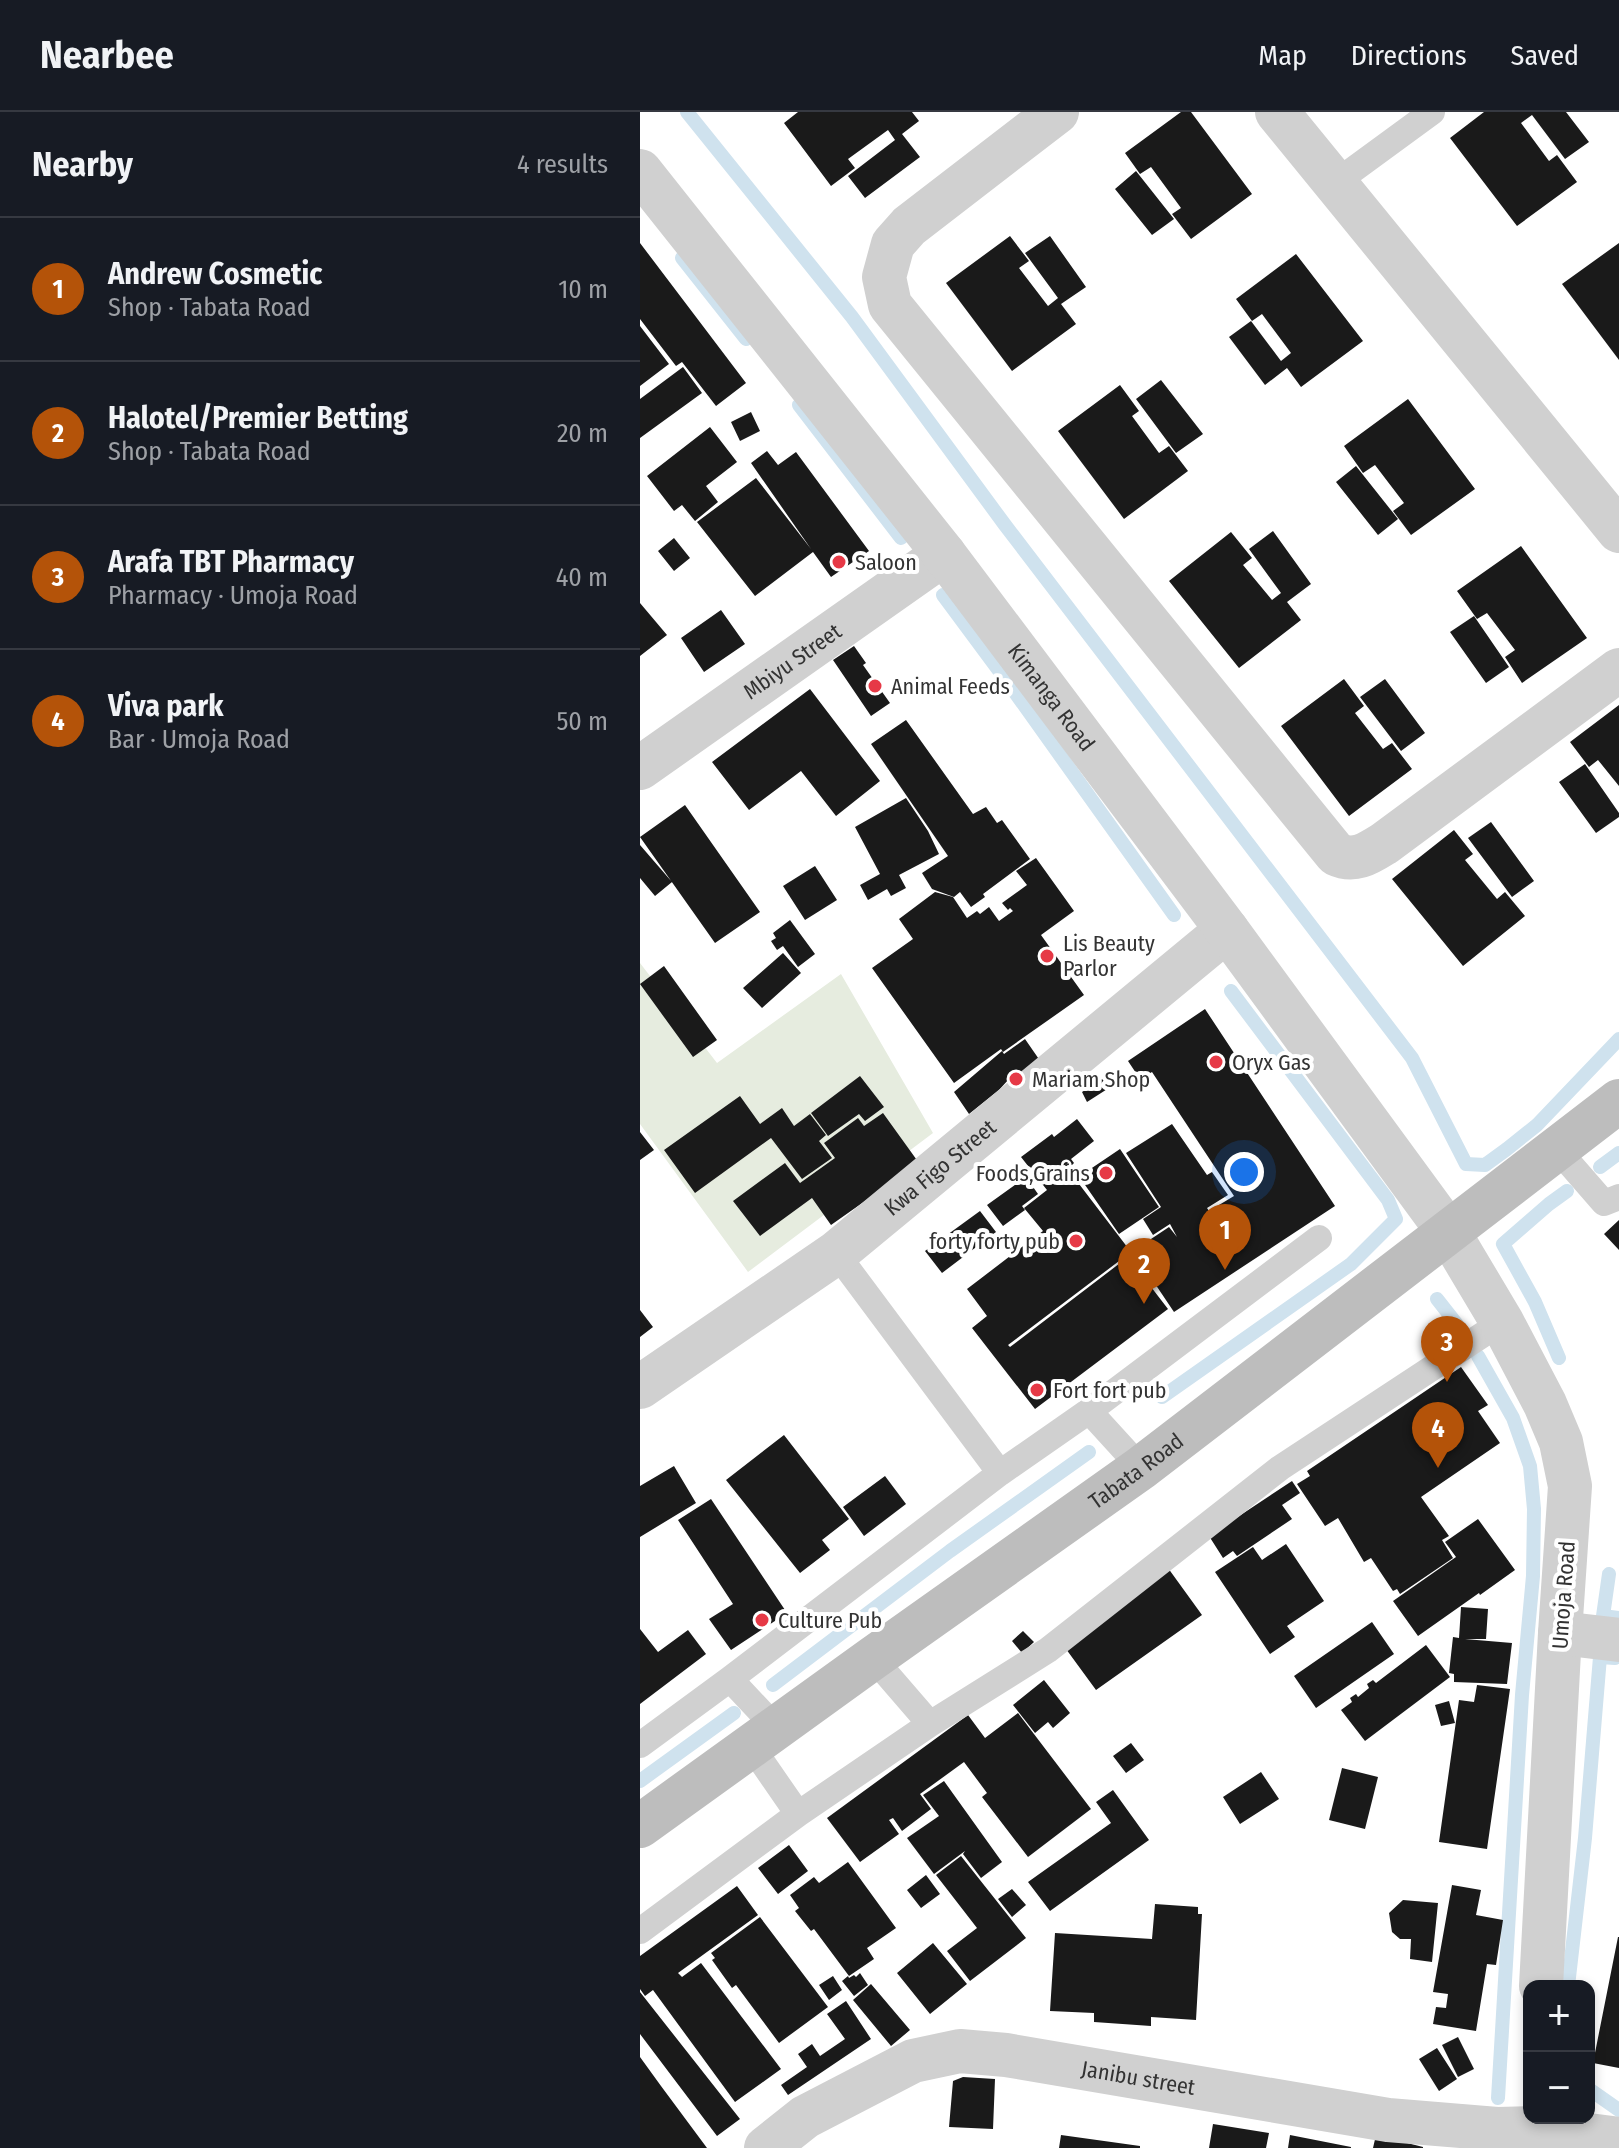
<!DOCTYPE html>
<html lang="en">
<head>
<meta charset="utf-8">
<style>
	:root { --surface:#171b24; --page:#20242c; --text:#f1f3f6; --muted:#9ea1a6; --line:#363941; --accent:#b45309 }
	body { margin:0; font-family:"Fira Sans Condensed",sans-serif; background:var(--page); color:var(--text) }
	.controls { position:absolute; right:24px; bottom:24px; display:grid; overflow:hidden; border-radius:16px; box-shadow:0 4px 12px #0003 }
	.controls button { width:72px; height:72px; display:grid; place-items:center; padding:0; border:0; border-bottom:2px solid var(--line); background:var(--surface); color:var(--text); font:40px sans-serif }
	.you { position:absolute; left:604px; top:1060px; width:28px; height:28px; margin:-20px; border:6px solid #fff; border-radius:50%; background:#1a73e8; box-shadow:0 0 0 12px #1a73e833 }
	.badge { display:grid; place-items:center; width:52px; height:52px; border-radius:50%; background:var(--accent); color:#fff; font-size:26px; font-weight:700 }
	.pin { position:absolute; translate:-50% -66px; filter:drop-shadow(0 2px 4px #0008) }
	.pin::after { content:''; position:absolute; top:42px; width:28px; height:24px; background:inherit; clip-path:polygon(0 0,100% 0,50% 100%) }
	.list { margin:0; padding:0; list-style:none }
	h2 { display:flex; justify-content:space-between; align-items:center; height:104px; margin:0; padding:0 32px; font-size:34px }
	h2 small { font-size:26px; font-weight:400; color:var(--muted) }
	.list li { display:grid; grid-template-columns:52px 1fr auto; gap:24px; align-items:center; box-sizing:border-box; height:144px; padding:0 32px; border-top:2px solid var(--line) }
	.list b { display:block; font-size:30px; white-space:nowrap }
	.list p { margin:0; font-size:26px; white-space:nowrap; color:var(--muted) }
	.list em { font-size:26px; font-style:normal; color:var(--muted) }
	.map { position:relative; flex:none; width:979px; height:2036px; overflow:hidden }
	header { display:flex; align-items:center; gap:48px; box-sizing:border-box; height:112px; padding:0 40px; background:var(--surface); border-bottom:2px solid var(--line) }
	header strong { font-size:38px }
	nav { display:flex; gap:44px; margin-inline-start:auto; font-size:28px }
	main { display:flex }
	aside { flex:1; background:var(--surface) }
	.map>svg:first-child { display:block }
</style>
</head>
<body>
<header>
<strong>Nearbee</strong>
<nav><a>Map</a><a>Directions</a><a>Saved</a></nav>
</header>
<main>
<aside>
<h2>Nearby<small>4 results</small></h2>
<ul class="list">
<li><span class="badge">1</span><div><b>Andrew Cosmetic</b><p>Shop · Tabata Road</p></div><em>10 m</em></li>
<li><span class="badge">2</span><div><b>Halotel/Premier Betting</b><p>Shop · Tabata Road</p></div><em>20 m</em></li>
<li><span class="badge">3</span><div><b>Arafa TBT Pharmacy</b><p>Pharmacy · Umoja Road</p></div><em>40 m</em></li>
<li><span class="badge">4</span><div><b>Viva park</b><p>Bar · Umoja Road</p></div><em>50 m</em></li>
</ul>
</aside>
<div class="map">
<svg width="979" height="2036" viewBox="0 0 979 2036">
	<rect width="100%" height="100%" fill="#fff"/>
	<path fill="#e6ecdf" d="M0 851 77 951 201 862 293 1021 108 1160 0 1012Z"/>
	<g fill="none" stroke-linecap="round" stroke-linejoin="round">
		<path stroke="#cfe2ee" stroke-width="14" d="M47 0 212 205 365 413 772 946 826 1052 845 1053 867 1037 897 1013 979 927
			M42 146 106 227
			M159 293 261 426
			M303 483 369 572 534 803
			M960 1055 979 1041
			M797 1187 823 1220
			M838 1244 873 1306 890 1354 894 1397 893 1464 882 1583 858 1986
			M919 1246 895 1190 863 1132 909 1092 927 1079
			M522 1285 711 1152 756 1107 748 1088 591 879
			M969 1462 963 1504 979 1506
			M133 1573 310 1439 449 1340
			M0 1669 94 1601
			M928 1874 945 1726 960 1545 975 1546
			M949 1977 979 1998"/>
	</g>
	<path fill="#1a1a1a" d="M158 0H272L279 9 262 22 280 45 225 86 208 64 255 28 248 18 208 47 215 56 191 74 144 11Z
		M541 0H551L612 82 551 127 532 102 541 96 511 55 500 62 485 41Z
		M844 0H926L949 30 925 47 892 3 881 11 909 49 917 43 937 70 877 114 810 26Z
		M496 59 534 107 512 123 475 77Z
		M370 124 389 149 379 156 408 194 418 186 385 141 410 124 446 175 421 192 436 212 372 259 306 171Z
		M0 131 106 271 76 294 42 250 36 254 0 207Z
		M979 131V248L922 172Z
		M656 142 723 229 661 275 647 256 625 273 589 225 611 209 641 249 651 241 622 202 612 209 596 187Z
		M0 214 29 252 0 274Z
		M43 255 62 281 0 326V287Z
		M521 268 563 322 536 341 496 287Z
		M480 273 499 299 492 304 519 341 529 334 548 359 484 407 418 319Z
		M768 287 835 377 771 423 753 399 764 391 735 353 723 361 704 334Z
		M111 300 120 319 100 329 91 310Z
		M70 315 97 350 66 374 78 390 55 409 42 393 34 399 7 364Z
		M127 339 138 353 156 340 229 439 191 465 173 440 115 484 57 410 116 366 171 437 111 351Z
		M716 354 758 407 738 423 696 370Z
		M633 419 671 472 647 490 661 508 599 556 529 469 591 420 612 446 603 453 632 488 641 481 609 437Z
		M34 426 50 446 34 459 18 439Z
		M881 434 947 526 882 571 865 545 875 538 847 501 837 507 817 479Z
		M0 491 27 523 0 544Z
		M81 498 105 532 64 560 41 526Z
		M834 504 869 555 846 571 810 520Z
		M214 534 226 551 223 553 250 591 231 604 193 548Z
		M704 567 724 594 715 601 743 637 752 631 772 657 709 704 641 614Z
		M745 567 785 621 761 639 720 585Z
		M170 577 240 669 196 704 161 659 109 698 72 650Z
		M979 593V674L958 648 949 655 930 630Z
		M266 608 333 702 346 695 357 711 362 708 390 747 343 782 345 785 331 795 320 780 314 785 292 777 282 761 308 744 231 632Z
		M945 652 979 701V705L956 721 919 670Z
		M266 686 288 719 299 742 259 763 266 776 251 784 247 777 228 788 220 773 240 762 215 715Z
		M45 693 120 800 75 831 0 725Z
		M851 710 894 769 872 785 828 726Z
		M814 718 833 742 825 748 857 787 865 780 885 804 823 854 752 767Z
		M0 733 32 770 15 784 0 766Z
		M396 746 434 799 401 823 444 883 363 940 361 937 314 971 232 856 273 827 259 807 295 780 313 785 327 806 337 799 340 802 349 795 359 809 373 799 370 796 368 798 362 791 387 773 376 759Z
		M175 754 197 788 165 808 143 774Z
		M150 808 175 842 158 855 143 834 137 838 131 829 136 826 133 821Z
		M143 841 161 861 122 896 103 876Z
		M24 854 77 928 53 945 0 872Z
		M565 897 695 1094 534 1200 493 1139 529 1115 537 1125 530 1112 513 1123 503 1107 521 1095 486 1041 532 1012 567 1063 572 1060 588 1083 567 1096 569 1099 594 1084 512 960 500 967 488 949Z
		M385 927 403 953 369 967 359 978 329 1002 314 980 362 939 364 942Z
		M220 964 244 995 225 1009 219 1002 188 1024 171 1001Z
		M465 965 472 974 447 990 442 980Z
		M100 984 120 1012 142 996 154 1014 170 1002 186 1023 179 1029 192 1046 162 1067 131 1026 55 1081 24 1038Z
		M243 1001 279 1051 191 1113 172 1086 120 1124 93 1089 145 1051 160 1071 195 1046 184 1031 218 1006 224 1014Z
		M437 1007 454 1029 431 1047 434 1051 432 1053 441 1064 436 1068 491 1140 368 1233 370 1235 488 1145 528 1197 395 1297 332 1216 347 1204 327 1177 403 1119 384 1096 407 1078 381 1045 412 1022 414 1025Z
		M0 1020 14 1038 0 1048Z
		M480 1037 519 1095 479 1122 443 1070 447 1067 443 1062Z
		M386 1065 398 1082 382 1094 385 1098 363 1114 347 1093Z
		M340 1099 356 1120 302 1161 285 1139Z
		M979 1108V1138L964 1122Z
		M0 1198 13 1215 0 1225Z
		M821 1255 848 1293 838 1299 860 1331 781 1385 809 1424 802 1428 813 1446 760 1482 757 1477 753 1479 731 1446 724 1450 698 1406 685 1414 657 1372 670 1364 667 1359Z
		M144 1323 209 1407 182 1428 190 1438 160 1461 86 1368Z
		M34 1354 56 1391 0 1425V1374Z
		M245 1364 266 1392 224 1424 203 1395Z
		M652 1369 660 1381 642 1393 652 1407 597 1444 593 1439 583 1446 569 1424Z
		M71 1387 147 1501 91 1538 69 1507 93 1492 38 1408Z
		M838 1407 875 1458 840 1483 839 1481 778 1524 753 1489 816 1445 805 1430Z
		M646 1432 684 1489 647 1514 655 1525 630 1542 575 1460 613 1435 622 1448Z
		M528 1456 562 1503 456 1578 426 1537Z
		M821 1495 848 1497 846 1527H825L872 1531 867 1572 814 1570V1562L809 1561 813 1525 819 1526Z
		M732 1510 754 1542 676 1596 654 1564Z
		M0 1517 18 1540 48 1518 66 1542 0 1592Z
		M383 1519 394 1530 382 1541 372 1529Z
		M786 1533 810 1565 725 1629 701 1598 712 1590 710 1586 716 1582 718 1585 729 1576 727 1572 733 1568 736 1571Z
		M404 1568 430 1601 413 1616 408 1610 395 1621 373 1593Z
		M837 1573 870 1577 847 1737 799 1730 819 1588 834 1590Z
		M809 1589 815 1611 801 1614 795 1593Z
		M378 1601 451 1697 388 1745 342 1685 347 1681 324 1650 280 1682 291 1697 262 1719 253 1706 249 1708 259 1722 220 1750 187 1706 328 1603 345 1626Z
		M491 1631 504 1648 486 1661 473 1644Z
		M702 1656 738 1665 725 1717 689 1708Z
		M621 1660 639 1687 600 1712 583 1685Z
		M304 1669 362 1750 341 1766 323 1742 325 1739 294 1762 267 1726 299 1704 283 1683Z
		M473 1678 509 1728 410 1799 388 1770 471 1711 456 1690Z
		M149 1733 168 1759 138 1782 118 1756Z
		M321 1744 386 1826 330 1869 307 1839 337 1816 296 1763Z
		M208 1750 256 1816 227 1836 234 1847 209 1864 174 1817 171 1819 155 1799 159 1796 150 1783 174 1765 179 1771Z
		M286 1763 300 1782 281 1796 267 1778Z
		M812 1773 841 1778 836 1803 863 1808 856 1853 847 1852 836 1919 793 1912 796 1895 806 1896 808 1882 793 1880Z
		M97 1774 118 1803 38 1861 42 1865 61 1851 141 1957 95 1990 13 1878 5 1884 0 1877V1844Z
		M372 1777 386 1793 372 1805 358 1787Z
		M763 1788 798 1791 792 1850 770 1847 771 1827H760L752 1820 749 1801Z
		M515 1792 558 1795V1802H562L556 1908 511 1905V1914L454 1910V1901L410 1899 415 1821 512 1827Z
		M120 1805 188 1895 139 1931 96 1873 92 1876 72 1848 75 1846 71 1841Z
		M978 1825H979V1956L953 1951Z
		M293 1831 327 1872 290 1902 257 1861Z
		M220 1861 228 1873 214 1884 202 1869 208 1864 209 1866 214 1863 216 1865Z
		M193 1864 202 1878 189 1888 179 1873Z
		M231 1872 270 1918 251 1934 213 1888Z
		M0 1880 100 2007 77 2024 0 1922Z
		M206 1889 231 1927 148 1983 141 1973 167 1955 158 1942 172 1932 180 1944 205 1927 187 1902Z
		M818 1925 834 1957 818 1965 802 1933Z
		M797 1936 817 1967 799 1979 779 1947Z
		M0 1945 21 1974 67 2036H0Z
		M323 1965 355 1967 353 2017 309 2015 313 1969Z
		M573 2012 629 2021 626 2036H569Z
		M421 2023 500 2034V2036H419Z
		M650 2023 711 2035V2036H648Z
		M736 2023 783 2035V2036H733Z"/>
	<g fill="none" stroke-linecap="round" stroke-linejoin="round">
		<path stroke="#d0d0d0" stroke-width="26" d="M695 71 792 0
			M917 1037 964 1091 979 1085
			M196 1141 360 1361 449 1299 501 1356
			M449 1299 679 1126
			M233 1546 290 1612
			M90 1567 136 1616
			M0 1633 90 1567 360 1361
			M111 1634 158 1702
			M0 1819 158 1702 290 1612 408 1538 640 1356 862 1210"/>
		<g stroke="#d0d0d0" stroke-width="44">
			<path d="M417 0 269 114 253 132 244 165 250 193 696 742C715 751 729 741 745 731L979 558"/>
			<path d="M637 0 979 419"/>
			<path id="s1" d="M0 656 304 442"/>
			<path d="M809 1121 862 1210 905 1292 921 1330 930 1374 920 1521 901 1874"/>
			<path id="s2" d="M0 1275 196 1141 587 818"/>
			<path d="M920 1521 979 1528"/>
			<path id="s3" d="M126 2036 165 2005 273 1949 320 1939 366 1943 748 2008 857 2017 894 2016 979 2027"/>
		</g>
		<path stroke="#d0d0d0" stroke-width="44" id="s4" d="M0 59 304 442 587 818 809 1121"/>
		<path stroke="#bdbdbd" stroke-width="44" id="s5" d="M0 1714 233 1546 501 1356 979 989"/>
	</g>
	<g fill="#e63946" stroke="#fff" stroke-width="3">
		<circle cx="199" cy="450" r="8"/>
		<circle cx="235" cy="574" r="8"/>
		<circle cx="407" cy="844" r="8"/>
		<circle cx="576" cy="950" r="8"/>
		<circle cx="376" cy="967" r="8"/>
		<circle cx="466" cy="1061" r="8"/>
		<circle cx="436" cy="1129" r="8"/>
		<circle cx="397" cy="1278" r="8"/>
		<circle cx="122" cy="1508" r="8"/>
	</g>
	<g text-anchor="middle" stroke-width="8" stroke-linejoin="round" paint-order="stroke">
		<g font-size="22" fill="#333" stroke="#fff" text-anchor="start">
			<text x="215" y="458">Saloon</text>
			<text x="251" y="582">Animal Feeds</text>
			<text x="423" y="839">Lis Beauty<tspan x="423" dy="25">Parlor</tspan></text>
			<text x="592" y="958">Oryx Gas</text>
			<text x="392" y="975">Mariam Shop</text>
			<text x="450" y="1069" text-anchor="end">Foods,Grains</text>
			<text x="420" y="1137" text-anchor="end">forty forty pub</text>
			<text x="413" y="1286">Fort fort pub</text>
			<text x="138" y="1516">Culture Pub</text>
		</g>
		<g font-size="22" fill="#333" stroke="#fff">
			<text dy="8" stroke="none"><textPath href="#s1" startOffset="186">Mbiyu Street</textPath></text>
			<text dy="8" stroke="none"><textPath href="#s4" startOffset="668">Kimanga Road</textPath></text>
			<text dy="8" stroke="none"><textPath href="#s2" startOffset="372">Kwa Figo Street</textPath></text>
			<text dy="8" stroke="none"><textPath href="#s5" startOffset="610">Tabata Road</textPath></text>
			<text transform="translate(923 1483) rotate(-86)" y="8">Umoja Road</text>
			<text dy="8" stroke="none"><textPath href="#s3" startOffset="400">Janibu street</textPath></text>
		</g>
	</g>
</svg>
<div class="controls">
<button>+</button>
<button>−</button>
</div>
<div class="you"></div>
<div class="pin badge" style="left:585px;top:1158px">1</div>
<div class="pin badge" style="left:504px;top:1192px">2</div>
<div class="pin badge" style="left:807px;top:1270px">3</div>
<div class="pin badge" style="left:798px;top:1356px">4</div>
</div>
</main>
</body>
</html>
